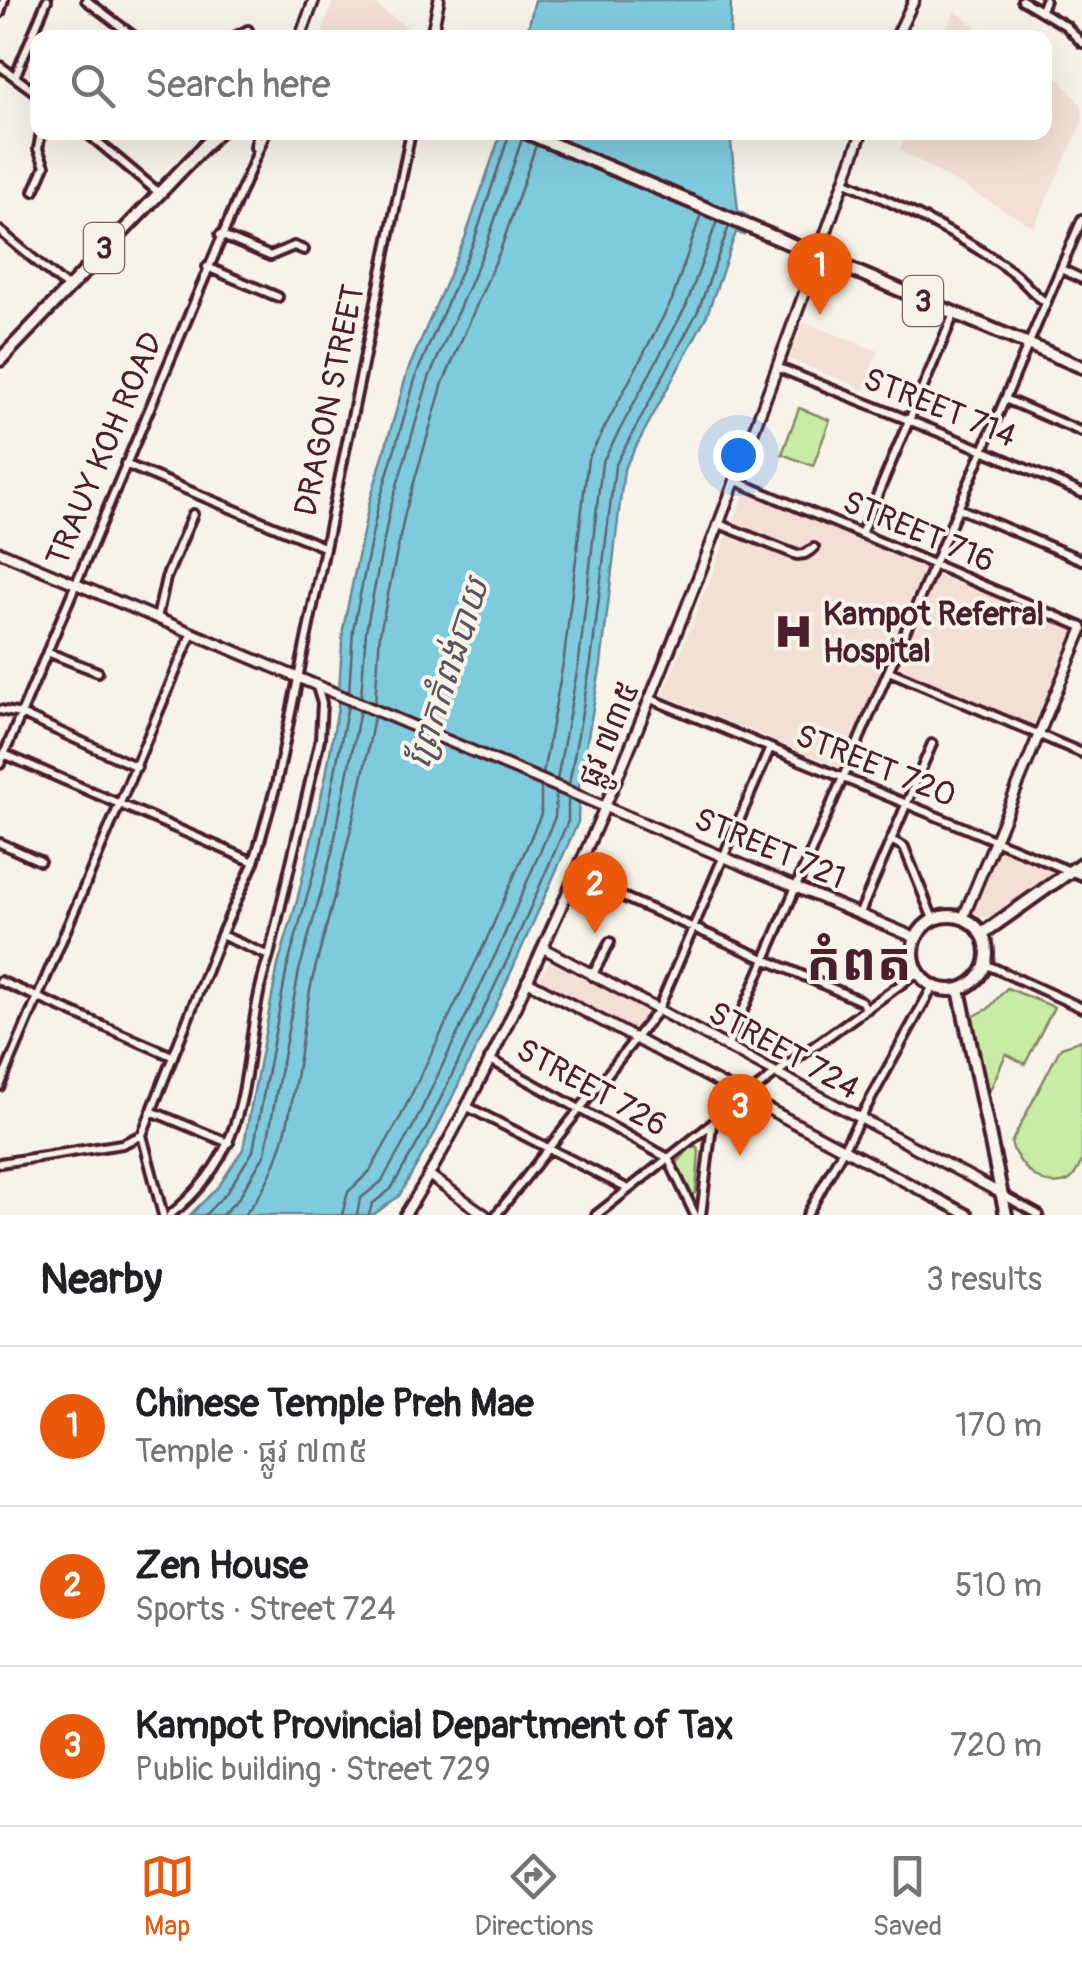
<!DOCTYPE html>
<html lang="en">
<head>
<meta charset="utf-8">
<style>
	:root { --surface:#fff; --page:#f2f2f2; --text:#202124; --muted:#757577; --line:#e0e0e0; --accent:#ea580c }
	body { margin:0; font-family:Pangolin,"Noto Sans Khmer",sans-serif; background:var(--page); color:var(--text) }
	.you { position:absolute; left:738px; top:455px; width:35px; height:35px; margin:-25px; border:8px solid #fff; border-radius:50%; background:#1a73e8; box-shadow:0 0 0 15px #1a73e833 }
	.badge { display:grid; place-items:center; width:65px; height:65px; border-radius:50%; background:var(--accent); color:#fff; font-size:32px; font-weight:700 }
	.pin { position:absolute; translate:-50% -82px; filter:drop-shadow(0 2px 5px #0008) }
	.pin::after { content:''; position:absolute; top:52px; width:35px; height:30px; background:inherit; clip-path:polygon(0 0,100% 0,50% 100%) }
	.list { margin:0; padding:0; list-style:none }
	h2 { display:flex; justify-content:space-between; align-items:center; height:130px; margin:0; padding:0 40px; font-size:42px }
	h2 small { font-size:32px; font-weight:400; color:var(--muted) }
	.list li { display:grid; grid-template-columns:65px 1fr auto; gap:30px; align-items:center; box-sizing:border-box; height:160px; padding:0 40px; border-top:2px solid var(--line) }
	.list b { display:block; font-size:38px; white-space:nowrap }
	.list p { margin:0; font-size:32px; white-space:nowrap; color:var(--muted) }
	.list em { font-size:32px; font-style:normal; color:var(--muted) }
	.icon { flex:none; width:55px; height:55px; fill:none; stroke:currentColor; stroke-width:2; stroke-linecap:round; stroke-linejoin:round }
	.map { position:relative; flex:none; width:1082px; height:1215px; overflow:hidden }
	.search { position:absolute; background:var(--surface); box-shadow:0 10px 40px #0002; left:30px; right:30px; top:30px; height:110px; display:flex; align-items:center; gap:25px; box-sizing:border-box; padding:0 35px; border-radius:20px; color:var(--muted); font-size:38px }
	.sheet { height:610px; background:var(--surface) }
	nav { display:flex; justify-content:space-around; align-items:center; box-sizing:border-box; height:140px; border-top:2px solid var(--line); background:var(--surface); font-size:28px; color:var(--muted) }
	nav a { display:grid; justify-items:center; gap:5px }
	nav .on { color:var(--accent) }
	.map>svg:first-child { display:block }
</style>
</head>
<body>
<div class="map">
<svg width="1082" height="1215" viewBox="0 0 1082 1215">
	<rect width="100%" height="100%" fill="#f7f3e8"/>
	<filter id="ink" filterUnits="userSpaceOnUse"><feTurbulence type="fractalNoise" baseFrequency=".01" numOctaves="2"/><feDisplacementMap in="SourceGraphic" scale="20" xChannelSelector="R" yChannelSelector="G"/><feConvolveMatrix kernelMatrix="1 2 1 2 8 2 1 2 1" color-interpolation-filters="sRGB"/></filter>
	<g filter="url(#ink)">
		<path fill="#f3dfd5" d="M333 0H368L411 30 410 37H321Z
			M955 11 980 30 1011 25 1022 37H940Z
			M1045 63 1082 106V122L1034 227 900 150 906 133 1044 132Z
			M804 322 878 351 864 389 789 359Z
			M745 492 924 569 839 767 663 695Z
			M937 575 1075 631 1034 725 897 668Z
			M996 847 1053 871 1047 881 990 920 970 911Z
			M552 958 650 1012 635 1033 538 981Z"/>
		<path fill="#c8eba5" stroke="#898568" stroke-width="2.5" d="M799 408 830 420 813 466 782 454Z
			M1007 988 1054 1007 1025 1064 1006 1054 987 1097 972 1017 988 1009Z
			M1082 1040V1161C1078 1168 1075 1178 1068 1181 1043 1192 1017 1165 1011 1143L1061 1047Z
			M691 1147H697L699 1152 696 1192 692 1195 676 1164Z"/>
		<path fill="#7ecbdd" stroke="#698696" stroke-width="2.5" d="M535 0H731L730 37H526Z
			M501 133H730L738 211 748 216 744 235 736 232 707 315 624 469 601 664 579 786 578 822 490 1019 435 1133 399 1196 373 1215H190L219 1186 243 1149 278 965 297 901 326 775 338 707 343 629 369 504 408 370 465 238Z"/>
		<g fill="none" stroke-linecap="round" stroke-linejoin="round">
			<path stroke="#5f6472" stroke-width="2.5" d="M349 692 353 630 378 506 417 373 474 241 510 132
				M361 697 366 631 390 509 429 378 486 246 522 139
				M375 703 380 633 405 513 443 383 500 251 536 145
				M543 774 564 658 588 459 672 300 701 214
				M557 780 579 661 602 463 686 306 717 221
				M569 785 591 662 615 466 698 311 729 226
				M205 1215 227 1192 253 1151 287 968 320 850 348 705
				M222 1215 238 1199 265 1154 299 971 332 853 360 710
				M244 1215C299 1154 294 1054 313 977 336 890 359 805 374 716
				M342 1215 348 1192 370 1171 401 1116 486 941 541 814V787
				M357 1215 360 1199 382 1181 415 1123 499 947 555 817 556 793
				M369 1215 372 1204 391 1189 426 1129 511 952 568 821V798"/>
			<defs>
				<path id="minor" d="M86 0 136 38
					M1022 0 1066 26 1082 43
					M1041 10 1045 0
					M0 13 4 0
					M233 38 248 30
					M0 66 38 94
					M15 77 47 0
					M86 132 158 192
					M255 147 258 132
					M844 181C899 205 963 236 1011 271 1025 281 1031 294 1046 302
					M34 191 45 166 38 149 41 132
					M0 231 67 287
					M220 235 270 256 294 246 304 250
					M207 267 278 297
					M1061 269 1082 279
					M779 368 983 450 1082 493
					M1005 399 1082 432
					M125 464 324 547
					M736 481 1082 627
					M958 508 1082 560
					M719 524 797 555 805 554 814 548
					M861 534 954 314
					M157 618 166 578 193 514
					M47 652 98 672
					M889 671 1082 753
					M651 699 1082 876
					M0 710 21 714 137 767
					M4 754 254 862
					M0 764 266 132
					M891 840 904 847 933 919
					M0 843 40 861
					M575 876 861 1001 867 1009
					M860 913 932 744
					M269 956 320 739 322 703 317 687
					M985 964 1082 1008
					M592 976 610 942
					M0 981 172 1056
					M727 1048 1082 219
					M489 1059 668 1158 695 1215
					M0 1086 192 633
					M466 1106 628 1189
					M151 1111 229 1143
					M142 1135 163 1215
					M0 1163 122 1144 142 1135 221 935 254 862 276 785 411 132
					M1003 1195 1039 1215
					M170 1215C264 1140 236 1056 269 956L221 935
					M496 1215 658 1010 770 748
					M596 1215 775 1074 918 972
					M701 1215 712 1125
					M807 1215 933 986"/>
				<path id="tertiary" d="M300 38 314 0
					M431 38 439 0
					M896 38 914 0
					M0 552 916 938
					M963 918 1082 630
					M543 948 1002 1194
					M527 981 968 1215
					M429 1175 485 1215
					M405 1215C474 1104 528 982 581 862 686 623 774 378 862 132"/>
				<path id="primary" d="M913 953a37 37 0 1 1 74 0a37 37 0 1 1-74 0Z
					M982 934 1082 863
					M959 989 1006 1215"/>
				<path id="trunk" d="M525 132 1082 367
					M0 360 218 132"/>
			</defs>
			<use href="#minor" stroke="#4a1f2b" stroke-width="14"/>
			<use href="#tertiary" stroke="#4a1f2b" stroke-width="15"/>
			<use href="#primary" stroke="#4a1f2b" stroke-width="18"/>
			<use href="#trunk" stroke="#4a1f2b" stroke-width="18"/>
			<use href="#minor" stroke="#f7f3e8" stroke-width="6"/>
			<use href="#tertiary" stroke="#f7f3e8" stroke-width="8"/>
			<use href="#primary" stroke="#f7f3e8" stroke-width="10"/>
			<use href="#trunk" stroke="#f7f3e8" stroke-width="10"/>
		</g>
	</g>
	<defs>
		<symbol id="hospital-bare" viewBox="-9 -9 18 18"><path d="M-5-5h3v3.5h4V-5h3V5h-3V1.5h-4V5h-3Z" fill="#4a1f2b" stroke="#f7f3e8" stroke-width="2.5" paint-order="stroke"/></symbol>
	</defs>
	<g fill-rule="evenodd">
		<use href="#hospital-bare" x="766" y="604" width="55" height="55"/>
	</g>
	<g text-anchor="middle" stroke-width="8" stroke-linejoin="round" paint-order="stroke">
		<g fill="#f7f3e8" stroke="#7e5f64" stroke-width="2.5">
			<rect x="84" y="223" width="40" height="50" rx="8"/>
			<rect x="903" y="276" width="40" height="50" rx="8"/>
		</g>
		<g font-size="30" font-weight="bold" fill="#4a1f2b">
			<text x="104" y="258">3</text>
			<text x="923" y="311">3</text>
		</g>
		<g font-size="32" fill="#4a1f2b" stroke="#f7f3e8">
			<text transform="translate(329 400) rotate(-78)" y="11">DRAGON STREET</text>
			<text transform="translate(940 407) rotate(22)" y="11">STREET 714</text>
			<text transform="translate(104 449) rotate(-67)" y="11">TRAUY KOH ROAD</text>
			<text transform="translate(919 531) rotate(23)" y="11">STREET 716</text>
			<text transform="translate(608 734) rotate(-67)" y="11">ផ្លូវ ៧៣៥</text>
			<text transform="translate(876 765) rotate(22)" y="11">STREET 720</text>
			<text transform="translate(770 848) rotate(23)" y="11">STREET 721</text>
			<text transform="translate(784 1050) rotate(29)" y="11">STREET 724</text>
			<text transform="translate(592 1087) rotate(29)" y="11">STREET 726</text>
		</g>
		<g font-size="32" font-weight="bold" fill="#4a1f2b" stroke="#f7f3e8" text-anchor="start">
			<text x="823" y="625">Kampot Referral<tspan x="823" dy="37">Hospital</tspan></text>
		</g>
		<g font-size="35" font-style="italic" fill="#5a5360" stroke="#f7f3e8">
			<text transform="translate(447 673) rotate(-72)" y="12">ព្រែកកំពង់បាយ</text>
		</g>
		<g font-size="52" font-weight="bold" fill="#4a1f2b" stroke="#f7f3e8">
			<text x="859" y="980">កំពត</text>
		</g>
	</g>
</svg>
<div class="you"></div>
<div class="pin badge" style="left:820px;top:315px">1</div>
<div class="pin badge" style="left:595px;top:934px">2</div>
<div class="pin badge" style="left:740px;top:1156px">3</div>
<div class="search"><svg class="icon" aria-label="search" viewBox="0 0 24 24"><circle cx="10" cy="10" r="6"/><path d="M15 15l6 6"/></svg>Search here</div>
</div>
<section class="sheet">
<h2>Nearby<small>3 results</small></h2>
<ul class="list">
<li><span class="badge">1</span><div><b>Chinese Temple Preh Mae</b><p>Temple · ផ្លូវ ៧៣៥</p></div><em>170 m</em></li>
<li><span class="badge">2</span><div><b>Zen House</b><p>Sports · Street 724</p></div><em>510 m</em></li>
<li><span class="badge">3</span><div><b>Kampot Provincial Department of Tax</b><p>Public building · Street 729</p></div><em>720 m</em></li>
</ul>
</section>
<nav>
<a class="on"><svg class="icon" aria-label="map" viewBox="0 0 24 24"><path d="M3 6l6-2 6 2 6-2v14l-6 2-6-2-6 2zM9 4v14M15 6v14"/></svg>Map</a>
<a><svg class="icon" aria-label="directions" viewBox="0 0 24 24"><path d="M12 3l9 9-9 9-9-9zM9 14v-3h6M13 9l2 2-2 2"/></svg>Directions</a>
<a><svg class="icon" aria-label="saved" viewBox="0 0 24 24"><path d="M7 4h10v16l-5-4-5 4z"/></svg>Saved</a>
</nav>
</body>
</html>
